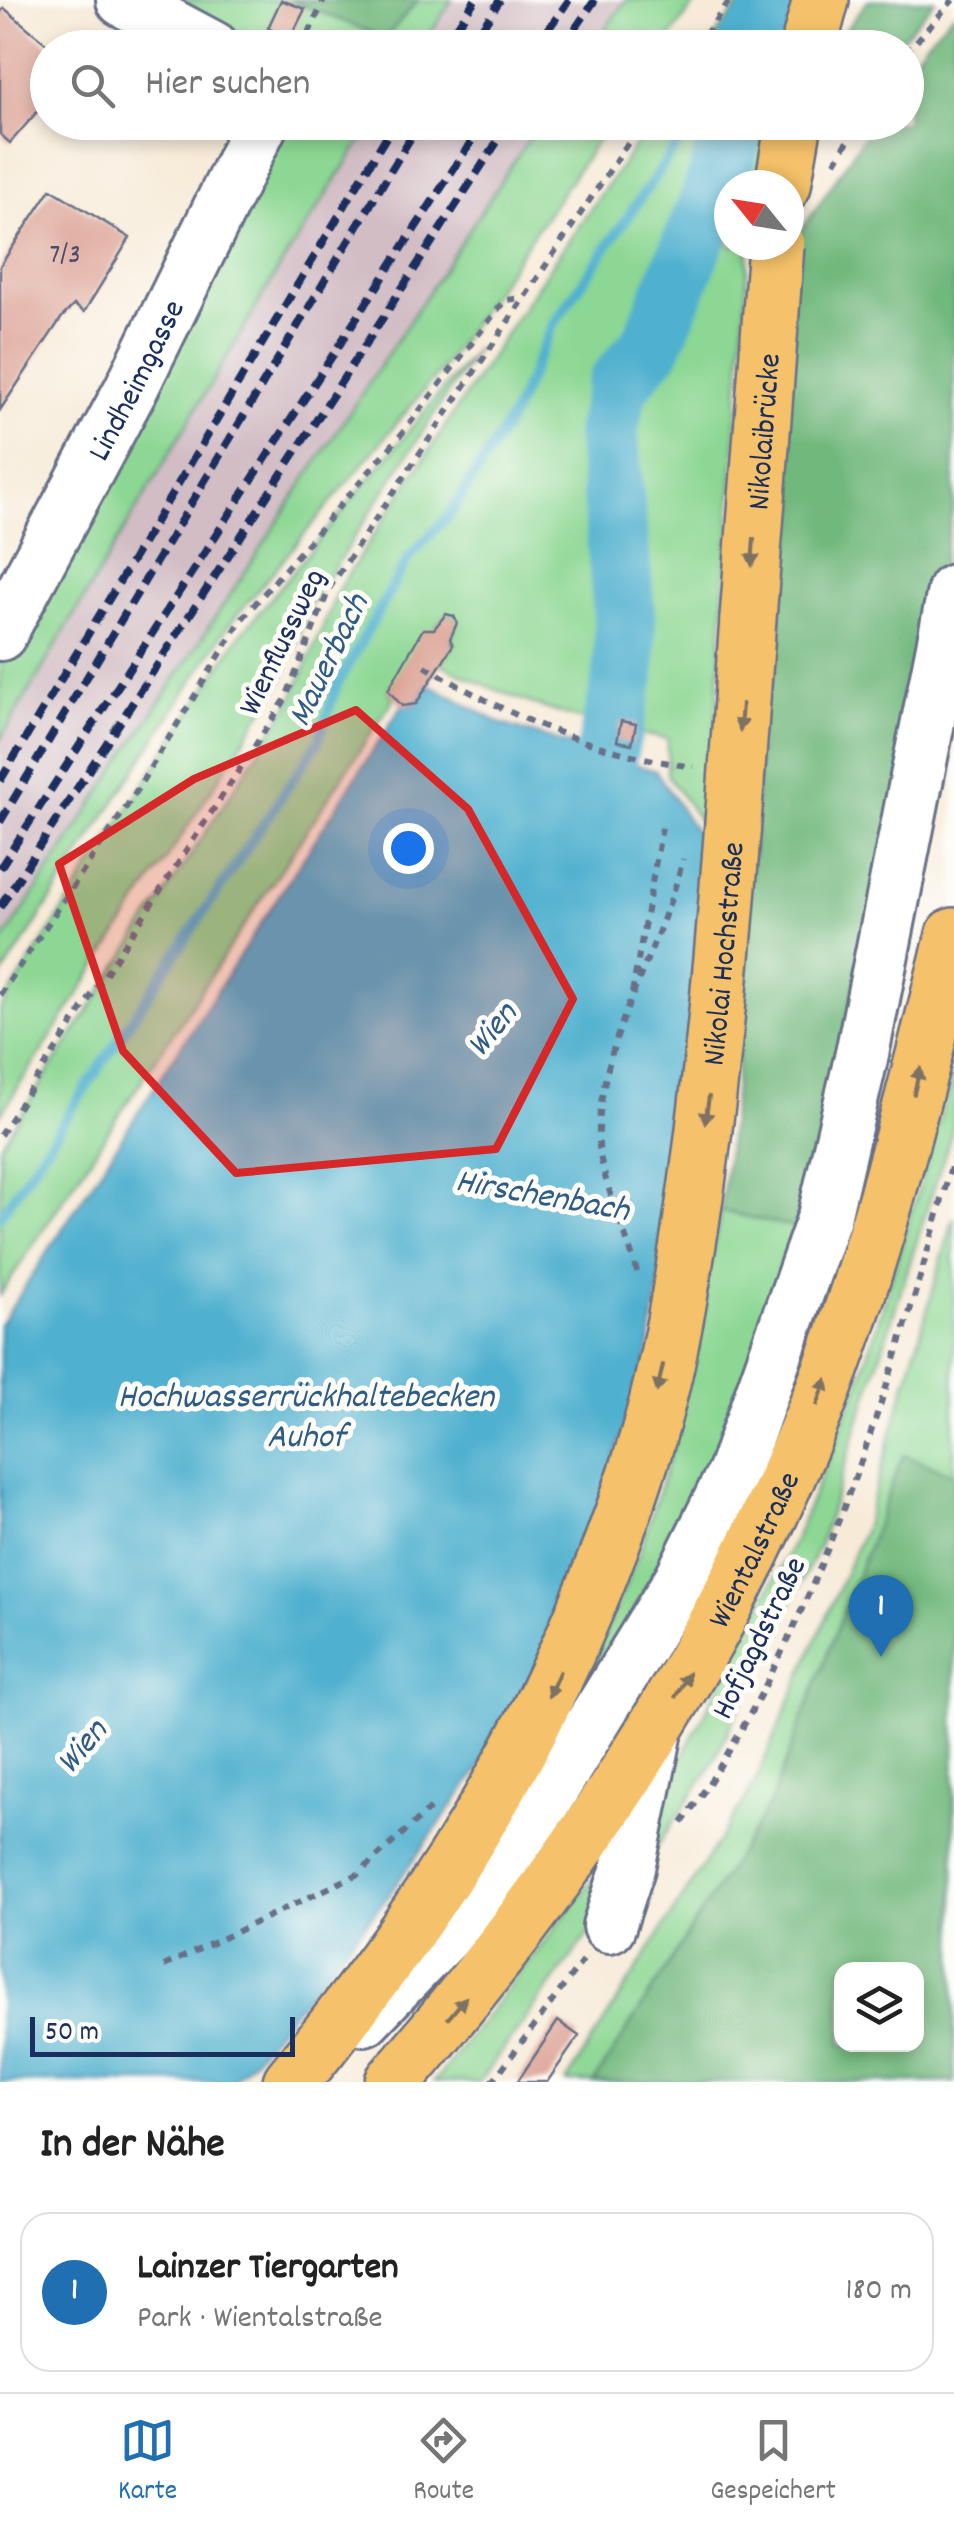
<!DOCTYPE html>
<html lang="de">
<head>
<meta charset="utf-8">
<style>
	:root { --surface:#fff; --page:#f6f6f6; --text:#222; --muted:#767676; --line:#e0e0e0; --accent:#1f6fb2 }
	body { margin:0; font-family:Dekko,sans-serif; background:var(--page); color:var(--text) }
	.controls { position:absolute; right:30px; bottom:30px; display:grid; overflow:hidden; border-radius:20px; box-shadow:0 5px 15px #0003 }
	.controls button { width:90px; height:90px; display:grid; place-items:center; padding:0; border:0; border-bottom:2px solid var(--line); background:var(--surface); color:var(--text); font:50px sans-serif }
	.compass { position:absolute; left:714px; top:170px; width:90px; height:90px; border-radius:50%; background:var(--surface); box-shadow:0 5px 15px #0003; rotate:300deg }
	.scale { position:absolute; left:30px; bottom:25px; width:265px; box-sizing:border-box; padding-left:10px; border:5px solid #1b2f5e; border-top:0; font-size:28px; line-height:35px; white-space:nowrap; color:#1b2f5e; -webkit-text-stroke:8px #fdfcf7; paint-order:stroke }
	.you { position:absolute; left:408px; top:848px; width:35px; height:35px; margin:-25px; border:8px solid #fff; border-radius:50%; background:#1a73e8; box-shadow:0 0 0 15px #1a73e833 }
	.badge { display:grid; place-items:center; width:65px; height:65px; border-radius:50%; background:var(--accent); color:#fff; font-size:32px; font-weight:700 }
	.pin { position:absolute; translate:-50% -82px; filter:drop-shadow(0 2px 5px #0008) }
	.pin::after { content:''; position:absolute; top:52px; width:35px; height:30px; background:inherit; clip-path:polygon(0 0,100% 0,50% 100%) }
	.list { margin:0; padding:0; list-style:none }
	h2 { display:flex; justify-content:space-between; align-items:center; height:130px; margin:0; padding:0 40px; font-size:42px }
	h2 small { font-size:32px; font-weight:400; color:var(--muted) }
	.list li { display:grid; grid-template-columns:65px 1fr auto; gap:30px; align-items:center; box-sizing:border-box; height:160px; margin:0 20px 20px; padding:0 20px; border:2px solid var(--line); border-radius:30px }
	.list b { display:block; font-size:38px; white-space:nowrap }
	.list p { margin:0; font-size:32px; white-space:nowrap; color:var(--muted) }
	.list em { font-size:32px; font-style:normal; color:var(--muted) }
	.icon { flex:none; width:55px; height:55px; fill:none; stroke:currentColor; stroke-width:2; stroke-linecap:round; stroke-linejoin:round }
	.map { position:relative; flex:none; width:954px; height:2082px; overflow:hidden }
	.search { position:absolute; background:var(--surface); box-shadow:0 5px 15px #0003; left:30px; right:30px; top:30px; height:110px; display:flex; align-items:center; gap:25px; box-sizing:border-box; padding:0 35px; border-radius:55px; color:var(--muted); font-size:38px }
	.sheet { height:310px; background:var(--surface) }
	nav { display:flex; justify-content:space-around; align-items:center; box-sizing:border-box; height:140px; border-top:2px solid var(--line); background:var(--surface); font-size:28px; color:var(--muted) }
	nav a { display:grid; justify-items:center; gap:5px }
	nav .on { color:var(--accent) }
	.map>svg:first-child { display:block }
</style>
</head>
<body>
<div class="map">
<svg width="954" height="2082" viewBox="0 0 954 2082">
	<rect width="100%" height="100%" fill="#fdfcf7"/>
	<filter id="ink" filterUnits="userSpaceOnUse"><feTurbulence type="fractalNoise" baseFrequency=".01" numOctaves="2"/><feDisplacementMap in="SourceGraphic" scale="20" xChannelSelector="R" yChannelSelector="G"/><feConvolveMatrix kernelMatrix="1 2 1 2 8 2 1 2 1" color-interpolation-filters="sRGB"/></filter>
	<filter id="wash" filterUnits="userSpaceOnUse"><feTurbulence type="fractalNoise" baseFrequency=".0048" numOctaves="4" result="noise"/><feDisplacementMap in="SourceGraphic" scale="40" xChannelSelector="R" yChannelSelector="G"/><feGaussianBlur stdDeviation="2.25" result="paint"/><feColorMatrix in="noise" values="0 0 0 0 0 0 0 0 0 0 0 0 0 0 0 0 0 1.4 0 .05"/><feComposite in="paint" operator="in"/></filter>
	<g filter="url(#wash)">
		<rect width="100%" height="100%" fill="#f7ead7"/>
		<path fill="#d2bdc5" d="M452 0H626L592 47 421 48Z
			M373 123H539L0 946V740L283 262Z"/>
		<path fill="#8cd793" stroke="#548378" stroke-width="2.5" fill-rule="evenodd" d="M179 0H366L385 38 418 0H452L421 48 265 47Z
			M626 0H698L663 47H592Z
			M743 0H789L779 47H707Z
			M280 123H373L283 262 0 740V655Z
			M539 123H609L440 371 228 626 0 979V946Z
			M651 123H767L758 185H729V245H749L708 833 667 775 668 739C586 725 515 702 441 664L453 645 450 639 457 623 454 616 446 614 388 690 393 700 0 1295V1146L291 702 339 588 543 277Z
			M477 348 310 605 281 683 0 1115V1009L238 638Z
			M954 1071V1125L820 1544 709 1770 627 1891 659 1801 794 1541 860 1381Z
			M721 1211 801 1229 712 1469 548 1767 639 1553 671 1452Z
			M954 1217V2082H566L754 1785 864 1529ZM842 1970H916V2044H842Z
			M610 1858 601 1917 479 2082H434Z"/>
		<path fill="#71b87d" stroke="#46746e" stroke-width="2.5" fill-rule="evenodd" d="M290 0H418L385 38Z
			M868 0H935L895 47 832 48Z
			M954 13V503L909 736 801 1229 721 1211 737 1065 795 240 873 123 906 122C907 60 910 57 954 13Z
			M903 1455 954 1474V2082H594L770 1804ZM842 1970H916V2044H842Z"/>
		<path fill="#50b0cf" stroke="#367096" stroke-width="2.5" d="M429 684 502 724 656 771 703 843 698 1035 648 1356 562 1616 487 1758 385 1900 250 2063 231 2082H0V1325L402 706 416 704Z"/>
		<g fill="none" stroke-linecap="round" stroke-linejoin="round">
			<path stroke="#50b0cf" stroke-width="10" d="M0 1216 318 742 337 685 409 557 451 513 513 414 553 325 693 122"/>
			<path stroke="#50b0cf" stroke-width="62" d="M747 48 785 0
				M579 837 600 783 624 675 625 624 607 430 618 385 652 344 712 197 735 122"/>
		</g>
		<g id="blocks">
			<path fill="#db9f92" d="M281 0 305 9 290 39 268 28Z
				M4 8 48 45V99L10 143 0 134V13Z
				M51 189 130 238 84 312 74 305 62 317 0 410V266Z
				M446 614 454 616 457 623 450 639 453 645 416 704 402 706 388 690 423 629H434Z
				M621 721 636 724 632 744 617 741Z
				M558 2021 579 2036 547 2082H517Z"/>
		</g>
	</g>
	<g filter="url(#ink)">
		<use href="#blocks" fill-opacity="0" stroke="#687088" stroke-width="2.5"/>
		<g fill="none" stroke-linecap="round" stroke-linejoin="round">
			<defs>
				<g id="minor">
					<path d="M123 0 213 48"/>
					<path id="s1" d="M0 634 130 391 262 122"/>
					<path d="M609 1926 628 1868 656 1731"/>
					<path d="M364 2019 462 1918 528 1828 681 1579 734 1472 824 1217 862 1054 954 591"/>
				</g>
				<g id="major">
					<path d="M808 48 821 0"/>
					<path d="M783 185 794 122"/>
					<path id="s2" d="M291 2082C451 1888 559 1709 638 1469 669 1375 684 1274 698 1176 723 991 734 805 748 619"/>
					<path id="s3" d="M393 2082C566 1882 707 1674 808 1428 874 1270 912 1101 954 936"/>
				</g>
			</defs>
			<use href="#minor" stroke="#687088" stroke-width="58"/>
			<use href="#major" stroke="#687088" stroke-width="60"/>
			<path stroke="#687088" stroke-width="6" stroke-dasharray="8 8" stroke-linecap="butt" d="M302 48 324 0
				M696 48 730 0
				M906 53 953 0
				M835 162 860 122
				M425 666C511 718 592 752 693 767
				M632 993 663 822
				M0 995 125 809 242 619 400 436 505 300 524 298
				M0 1135 285 700 330 587 642 122
				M637 1272C628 1237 601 1179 599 1146 595 1044 659 955 683 859
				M682 1823C816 1636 894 1377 954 1156
				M164 1966 358 1874 432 1807
				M492 2082 584 1959"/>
			<use href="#minor" stroke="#fff" stroke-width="52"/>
			<use href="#major" stroke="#f5c16b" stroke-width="55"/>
			<path stroke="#1b2f5e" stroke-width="8" stroke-dasharray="15 8" stroke-linecap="butt" d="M443 48 475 0
				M469 48 500 0
				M535 48 569 0
				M562 48 595 0
				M0 781 395 122
				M0 822 420 122
				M0 868 484 122
				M0 907 510 122"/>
			<defs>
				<g id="major-bridge">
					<path id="s4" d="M748 619 776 245"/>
				</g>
			</defs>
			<use href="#major-bridge" stroke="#687088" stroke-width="60" stroke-linecap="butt"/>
			<use href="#major-bridge" stroke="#f5c16b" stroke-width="55"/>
		</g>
		<defs><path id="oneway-solid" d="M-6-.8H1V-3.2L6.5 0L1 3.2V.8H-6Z" transform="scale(2.5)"/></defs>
		<g fill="#7d7164">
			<use href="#oneway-solid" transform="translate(753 552) rotate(94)"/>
			<use href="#oneway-solid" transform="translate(741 717) rotate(94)"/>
			<use href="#oneway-solid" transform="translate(917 1081) rotate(-76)"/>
			<use href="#oneway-solid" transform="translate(707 1110) rotate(98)"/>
			<use href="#oneway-solid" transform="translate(660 1378) rotate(103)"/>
			<use href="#oneway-solid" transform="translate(822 1392) rotate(-70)"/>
			<use href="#oneway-solid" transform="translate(554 1684) rotate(114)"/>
			<use href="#oneway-solid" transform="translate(682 1685) rotate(-61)"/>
			<use href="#oneway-solid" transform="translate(457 2008) rotate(-50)"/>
		</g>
	</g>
	<path fill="#d62828" fill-opacity="0.2" stroke="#d62828" stroke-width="8" stroke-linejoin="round" d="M356 710 468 809 573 999 496 1149 236 1173 123 1051 59 864 194 779Z"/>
	<g text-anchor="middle" stroke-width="10" stroke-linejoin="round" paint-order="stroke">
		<g font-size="28" fill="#4b4b6b">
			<text x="65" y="262">7/3</text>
		</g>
		<g font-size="32" fill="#1b2f5e" stroke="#fdfcf7">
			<text dy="11" stroke="none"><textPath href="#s1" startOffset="288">Lindheimgasse</textPath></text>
			<text dy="11" stroke="none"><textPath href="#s4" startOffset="188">Nikolaibrücke</textPath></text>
			<text transform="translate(280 641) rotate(-64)" y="11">Wienflussweg</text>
			<text dy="11" stroke="none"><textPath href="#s2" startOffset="1232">Nikolai Hochstraße</textPath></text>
			<text dy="11" stroke="none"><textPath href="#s3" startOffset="645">Wientalstraße</textPath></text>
			<text transform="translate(757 1637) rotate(-64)" y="11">Hofjagdstraße</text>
		</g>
		<g font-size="35" font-style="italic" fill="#2e5c86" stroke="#fdfcf7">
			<text transform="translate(326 659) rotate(-64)" y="12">Mauerbach</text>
			<text transform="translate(490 1028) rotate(-51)" y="12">Wien</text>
			<text transform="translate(543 1193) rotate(10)" y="12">Hirschenbach</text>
			<text x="306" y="1406">Hochwasserrückhaltebecken<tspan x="306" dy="40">Auhof</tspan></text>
			<text transform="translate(80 1745) rotate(-50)" y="12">Wien</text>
		</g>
	</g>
</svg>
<div class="controls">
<button><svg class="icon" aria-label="layers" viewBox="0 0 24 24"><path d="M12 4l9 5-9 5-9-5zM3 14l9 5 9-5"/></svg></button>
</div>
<svg class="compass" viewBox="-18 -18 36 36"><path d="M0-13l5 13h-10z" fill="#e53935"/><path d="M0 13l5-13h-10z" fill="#767676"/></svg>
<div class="scale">50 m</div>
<div class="you"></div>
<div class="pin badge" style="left:881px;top:1657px">1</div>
<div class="search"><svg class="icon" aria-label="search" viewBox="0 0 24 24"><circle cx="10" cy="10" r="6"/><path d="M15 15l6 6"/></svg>Hier suchen</div>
</div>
<section class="sheet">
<h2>In der Nähe<small></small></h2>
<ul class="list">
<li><span class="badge">1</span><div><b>Lainzer Tiergarten</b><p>Park · Wientalstraße</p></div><em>180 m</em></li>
</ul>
</section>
<nav>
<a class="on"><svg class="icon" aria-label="map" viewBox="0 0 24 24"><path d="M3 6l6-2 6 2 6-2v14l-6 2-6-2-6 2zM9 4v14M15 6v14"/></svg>Karte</a>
<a><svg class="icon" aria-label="directions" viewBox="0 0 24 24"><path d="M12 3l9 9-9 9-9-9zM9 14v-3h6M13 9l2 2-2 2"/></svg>Route</a>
<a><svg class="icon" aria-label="saved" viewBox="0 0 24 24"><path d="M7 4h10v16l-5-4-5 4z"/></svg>Gespeichert</a>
</nav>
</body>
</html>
